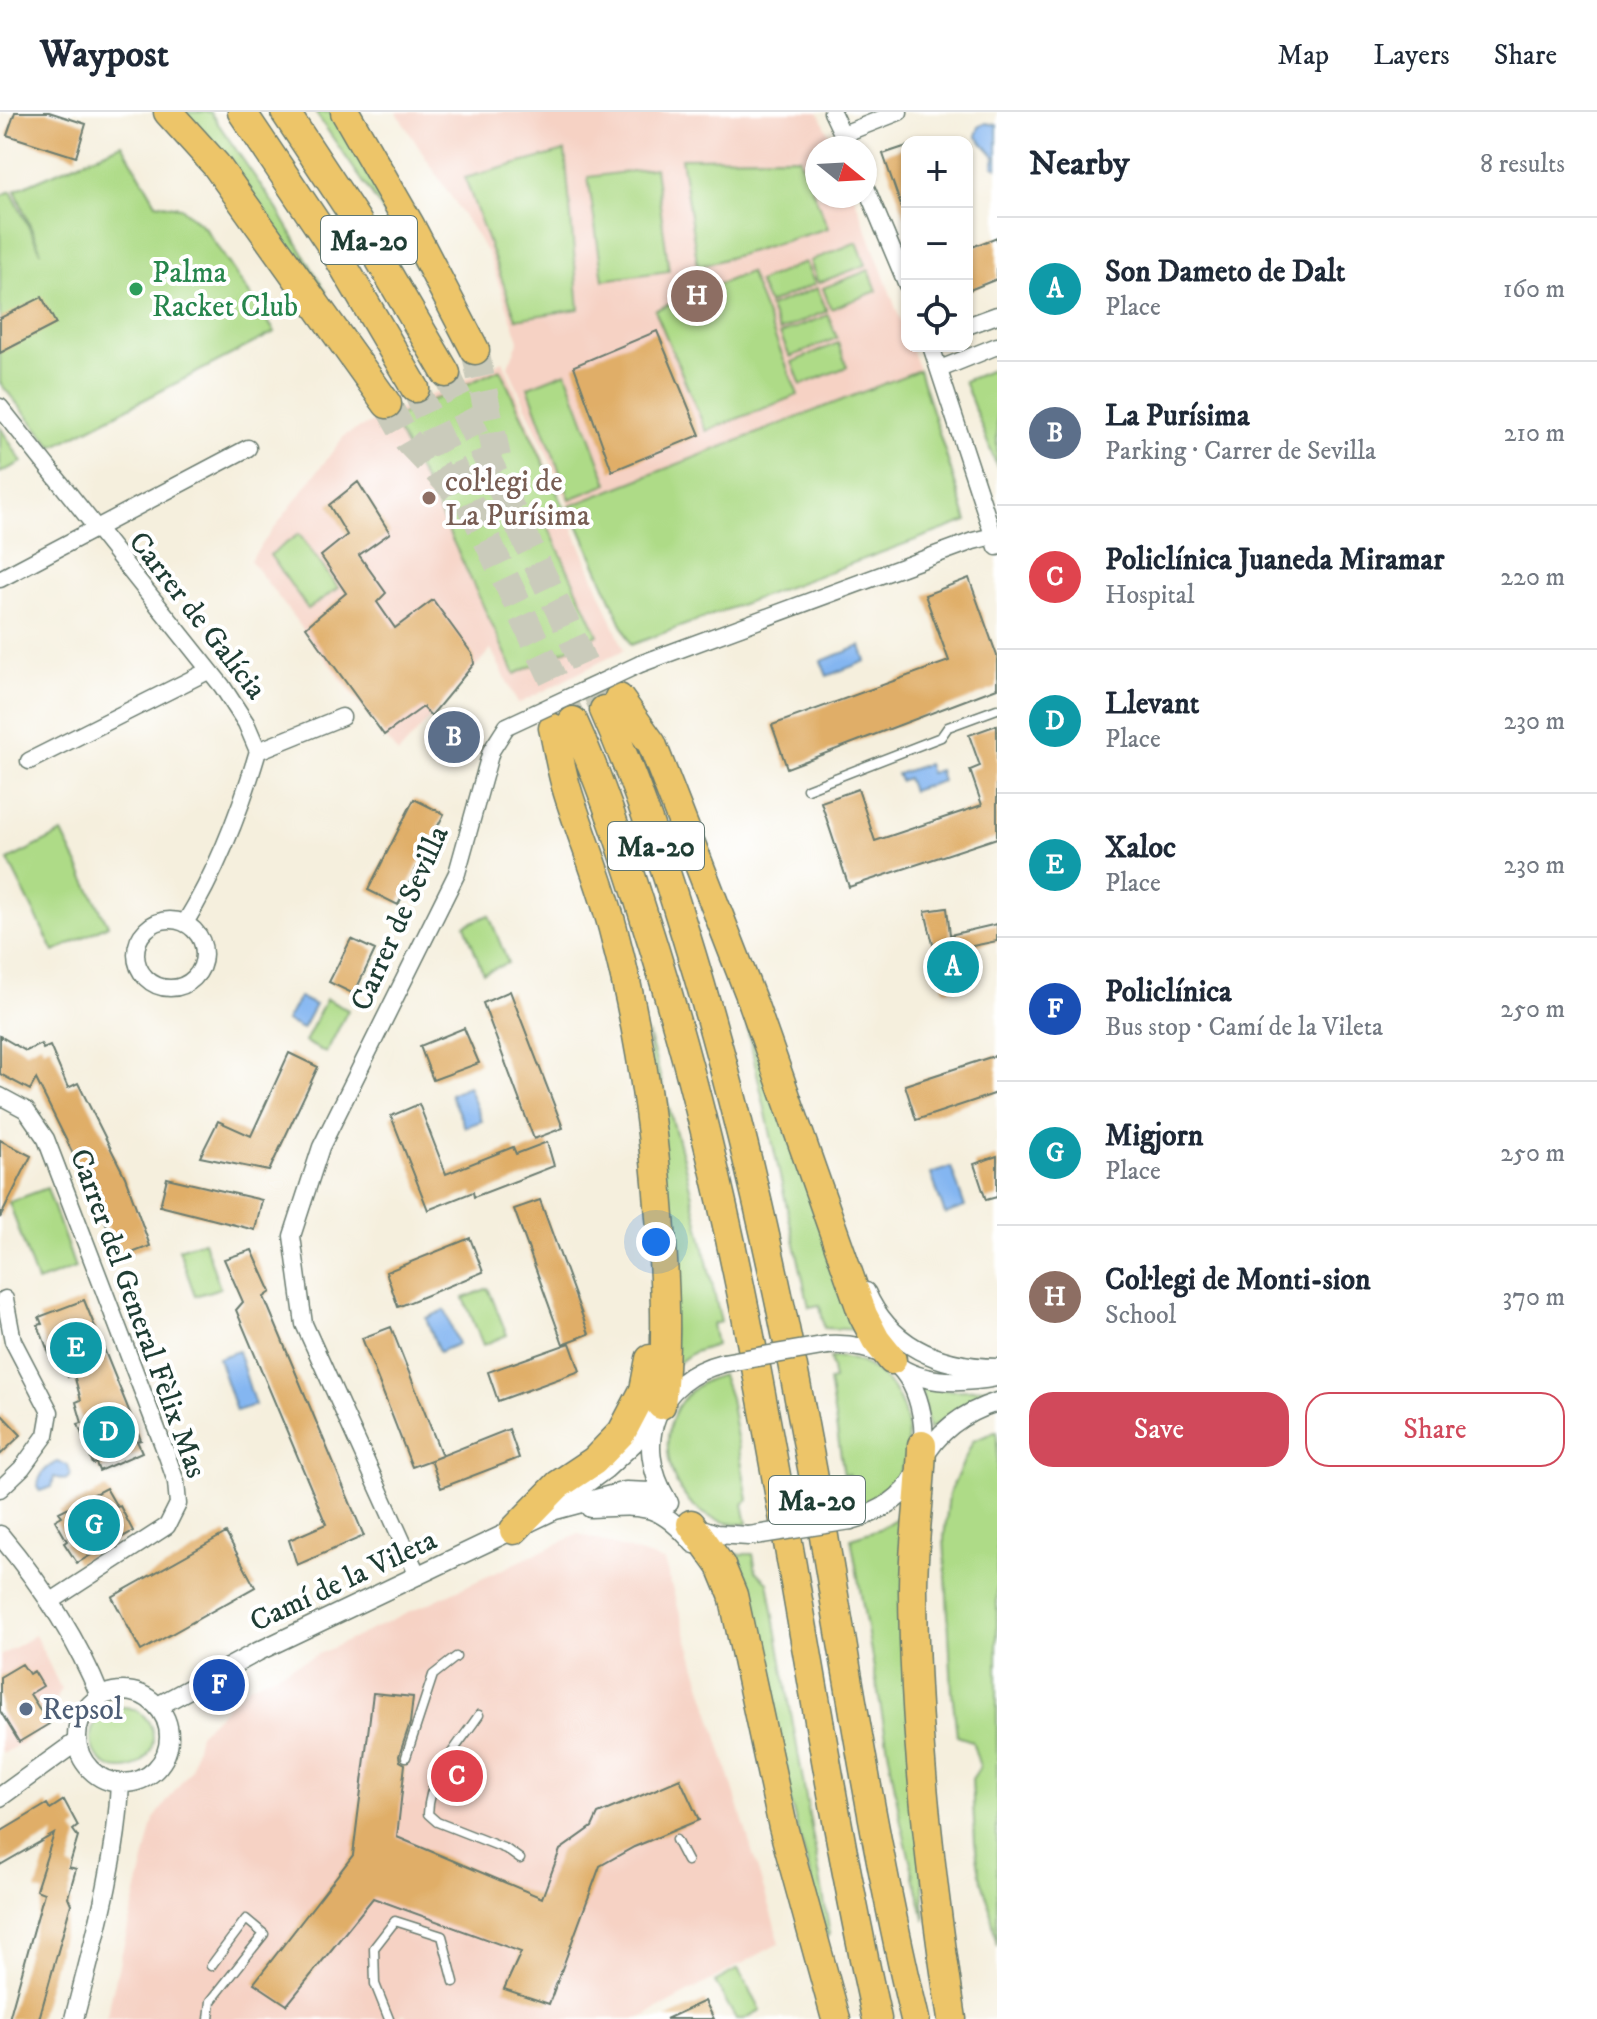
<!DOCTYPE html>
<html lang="en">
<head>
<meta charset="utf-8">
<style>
	:root { --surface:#fff; --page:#f6f6f7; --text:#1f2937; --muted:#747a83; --line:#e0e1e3; --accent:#d1495b }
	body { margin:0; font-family:"IM FELL DW Pica",serif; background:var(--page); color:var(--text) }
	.controls { position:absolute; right:24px; top:24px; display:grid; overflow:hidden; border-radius:16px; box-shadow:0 2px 6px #0004 }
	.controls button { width:72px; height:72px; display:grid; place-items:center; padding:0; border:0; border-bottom:2px solid var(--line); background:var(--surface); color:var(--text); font:40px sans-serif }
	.compass { position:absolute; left:805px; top:24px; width:72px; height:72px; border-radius:50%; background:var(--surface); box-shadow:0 2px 6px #0004; rotate:108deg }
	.you { position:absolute; left:656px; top:1130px; width:28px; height:28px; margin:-20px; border:6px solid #fff; border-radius:50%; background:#1a73e8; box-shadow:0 0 0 12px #1a73e833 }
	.badge { display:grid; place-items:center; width:52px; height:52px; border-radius:50%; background:var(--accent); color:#fff; font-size:26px; font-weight:700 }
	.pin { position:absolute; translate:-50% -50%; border:4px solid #fff; box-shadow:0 2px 8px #0006 }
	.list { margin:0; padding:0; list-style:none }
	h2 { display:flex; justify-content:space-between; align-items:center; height:104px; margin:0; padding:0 32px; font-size:34px }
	h2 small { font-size:26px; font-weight:400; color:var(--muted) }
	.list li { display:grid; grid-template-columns:52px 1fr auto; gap:24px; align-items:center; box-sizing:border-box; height:144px; padding:0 32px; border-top:2px solid var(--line) }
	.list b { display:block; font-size:30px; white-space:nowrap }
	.list p { margin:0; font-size:26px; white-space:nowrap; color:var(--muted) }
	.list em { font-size:26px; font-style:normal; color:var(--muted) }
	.actions { display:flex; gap:16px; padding:24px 32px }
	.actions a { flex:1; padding:18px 0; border:2px solid var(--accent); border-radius:24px; text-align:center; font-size:28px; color:var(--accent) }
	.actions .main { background:var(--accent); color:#fff }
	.icon { flex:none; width:44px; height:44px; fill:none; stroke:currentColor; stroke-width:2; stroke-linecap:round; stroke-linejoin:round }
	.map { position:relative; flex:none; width:997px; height:1907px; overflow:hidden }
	header { display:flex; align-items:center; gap:48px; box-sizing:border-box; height:112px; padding:0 40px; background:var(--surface); border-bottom:2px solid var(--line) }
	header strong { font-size:38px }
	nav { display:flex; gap:44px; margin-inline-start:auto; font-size:28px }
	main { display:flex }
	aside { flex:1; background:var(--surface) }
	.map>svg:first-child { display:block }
</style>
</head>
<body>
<header>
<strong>Waypost</strong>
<nav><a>Map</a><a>Layers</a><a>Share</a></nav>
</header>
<main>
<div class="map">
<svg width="997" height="1907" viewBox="0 0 997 1907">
	<rect width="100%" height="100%" fill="#fff"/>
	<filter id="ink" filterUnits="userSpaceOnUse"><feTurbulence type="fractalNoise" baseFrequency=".0125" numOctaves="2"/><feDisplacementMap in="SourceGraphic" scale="16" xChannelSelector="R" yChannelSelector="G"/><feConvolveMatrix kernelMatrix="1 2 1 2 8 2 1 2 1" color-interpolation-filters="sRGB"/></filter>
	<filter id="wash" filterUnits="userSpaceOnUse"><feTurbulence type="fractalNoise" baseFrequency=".006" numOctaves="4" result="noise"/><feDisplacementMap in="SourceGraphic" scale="32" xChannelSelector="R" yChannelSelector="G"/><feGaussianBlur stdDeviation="1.8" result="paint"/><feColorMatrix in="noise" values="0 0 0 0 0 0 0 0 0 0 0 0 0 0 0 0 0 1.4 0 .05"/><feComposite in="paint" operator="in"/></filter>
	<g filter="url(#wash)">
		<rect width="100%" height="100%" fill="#f5efdd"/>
		<path fill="#f6d2c4" d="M396 0H818L836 36H817V84H854L907 226V234H910L919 258 570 394 508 254 519 228 488 142Z
			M503 249 624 538 518 592 491 537 398 642 250 448 345 323Z
			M579 1422 664 1449 780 1831 639 1907H408L404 1901 393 1907H106L154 1707 191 1657 199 1622 247 1575Z
			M35 1523 61 1577 45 1617 4 1641 0 1638V1544Z"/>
		<path fill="#aedb87" stroke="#668c5e" stroke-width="2" d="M180 0H210L277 97 326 180 323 182Z
			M315 0H331L355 39 419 159 379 93Z
			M122 32 156 91 180 95 204 115 275 220 53 335 0 271V84L11 79 41 140 15 78Z
			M565 39 579 197 516 207 465 66Z
			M799 45 828 116 698 155 681 46Z
			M655 56 669 159 603 168 588 65Z
			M857 130 866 153 818 171 810 149Z
			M805 150 815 172 768 192 758 170Z
			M869 158 877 179 831 197 823 176Z
			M749 160 798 283 706 319 655 198Z
			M817 176 827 199 779 219 769 195Z
			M828 203 837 226 790 245 780 222Z
			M838 231 847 255 801 273 792 250Z
			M997 256V355L964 269Z
			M500 257 565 397 546 410 598 523 515 562 429 378 391 307Z
			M919 258 967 409 631 533 570 394Z
			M566 260 608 372 570 387 528 275Z
			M0 315 22 350 0 361Z
			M299 422 338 476 308 497 270 443Z
			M62 721 108 813 54 840 8 748Z
			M489 803 508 851 483 861 465 813Z
			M326 887 348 898 326 941 305 930Z
			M746 911 861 1218 824 1216 820 1193 809 1195Z
			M648 921 684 1050 721 1210 712 1212 716 1233 694 1240 675 1253Z
			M47 1076 75 1156 37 1170 9 1090Z
			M204 1129 220 1176 195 1184 179 1137Z
			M488 1176 507 1223 483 1233 464 1186Z
			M841 1245C923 1257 932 1379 853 1395L849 1362 844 1363 829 1269 834 1268 830 1246Z
			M722 1263 730 1286 748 1388 743 1392 747 1412C658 1416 636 1285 722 1263Z
			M920 1273C947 1280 970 1280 997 1273V1280L965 1291 929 1318Z
			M997 1319V1834L989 1792 980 1763 975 1731 972 1667 980 1655 972 1629 957 1624 952 1579 944 1426 949 1382 973 1329Z
			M900 1404 904 1407 925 1809 901 1711 851 1426 879 1417Z
			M724 1442H753L756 1459 768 1470 830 1822 827 1826Z
			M91 1626a31 31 0 1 1 62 0a31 31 0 1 1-62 0Z
			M738 1857 761 1898 744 1907H736L715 1870Z"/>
		<path fill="#84b6f1" stroke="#527a92" stroke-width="2" d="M986 11 997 13V56L993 54 995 45 976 24 979 15Z
			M861 534 866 549 827 564 821 549Z
			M927 652 930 661 939 658 942 669 912 679 907 666 900 669 897 662Z
			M299 885 315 893 302 917 286 909Z
			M468 974 482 1009 465 1015 450 982Z
			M951 1055 965 1095 945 1102 931 1062Z
			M445 1198 458 1232 439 1240 426 1206Z
			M238 1239 255 1293 236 1299 218 1246Z
			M57 1350 68 1353C70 1360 72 1364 65 1368L54 1365 52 1375 40 1379 37 1374C41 1361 45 1356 57 1350Z"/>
		<g id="blocks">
			<path fill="#e0ae67" d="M15 0H49L86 12 76 45 7 23Z
				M907 34V104L905 105 883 42Z
				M997 125V167L967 179V137Z
				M42 185 56 212 0 241V206Z
				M657 219 700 323 612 359 574 254Z
				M358 370 390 421 359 443 386 481 377 490 395 516 433 488 473 543 474 552 431 604 423 595 384 623 306 515 346 481 321 444 347 423 329 393Z
				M969 466 997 544V576L787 656 772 613 949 549 925 483Z
				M997 613V726L849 775 821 690 858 677 875 729 982 693 970 658 980 654 969 623Z
				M414 687 444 702 398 793 368 778Z
				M947 796 950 823 997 812V829L963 836 973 874 944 878 925 799Z
				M351 827 375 838 354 882 329 870Z
				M510 879 563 1016 534 1027 483 891Z
				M464 916 479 951 433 968 420 934Z
				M0 924 26 939 41 932 43 937 50 934 68 976 78 971 125 1065 150 1134 119 1146 86 1058 82 1060 36 967 30 978 0 962Z
				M289 941 318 955 269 1059 200 1045 218 1009 251 1024Z
				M997 943V981L916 1008 905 973Z
				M419 992 446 1062 513 1035 516 1042 547 1030 554 1054 474 1085 473 1080 428 1098 391 1004Z
				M0 1028 31 1044 0 1106Z
				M997 1044V1085L986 1088 974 1052Z
				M167 1066 262 1088 255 1118 160 1094Z
				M540 1088 589 1222 563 1232 514 1097Z
				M470 1126 483 1160 398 1195 386 1160Z
				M252 1138 271 1180 264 1185 364 1424 297 1453 289 1428 326 1412 236 1198 243 1190 224 1147Z
				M84 1188 141 1328 137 1329 142 1340 99 1359 96 1351 93 1352 78 1312 82 1311 76 1290 81 1288 74 1263 68 1265 59 1250 52 1249 38 1213 42 1212 39 1205Z
				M391 1215 442 1344 412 1355 362 1226Z
				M570 1231 580 1259 498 1289 488 1260Z
				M0 1301 21 1323 0 1343Z
				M509 1317 519 1346 441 1376 431 1348Z
				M106 1376 117 1395 120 1394 133 1419 77 1451 64 1431 67 1429 55 1408 62 1404 59 1400Z
				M226 1421 255 1475 141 1539 112 1485Z
				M22 1552 29 1562 34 1559 43 1574 30 1582 49 1612 19 1630 0 1599V1565Z
				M373 1581 413 1585 410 1611 399 1644 400 1649 405 1652 397 1725 542 1786 560 1738 592 1715 598 1702 680 1667 699 1708 634 1735 600 1754 549 1892 504 1877 521 1840 373 1786 287 1893 254 1871 353 1743Z
				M64 1688 78 1714 73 1718 78 1725 69 1755 76 1757 68 1785 71 1792 39 1907H9L44 1781 36 1778 54 1722 0 1753V1720L47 1692 50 1697Z
				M705 1889 714 1907H666Z"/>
		</g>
	</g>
	<g filter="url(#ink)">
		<use href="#blocks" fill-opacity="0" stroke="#6a7b6f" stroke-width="2"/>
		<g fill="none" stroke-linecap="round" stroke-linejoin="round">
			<path stroke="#cacbbb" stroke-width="28" stroke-dasharray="28 14" stroke-linecap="butt" d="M475 238 497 345
				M446 261 566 512 604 598
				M415 276 573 609
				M387 292 408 329 455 378"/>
			<defs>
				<path id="service" d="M807 677 941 625 948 615 997 597
					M479 1603C458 1634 429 1663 428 1702L437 1710 506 1737 520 1747
					M406 1645 433 1563 456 1545
					M676 1728 687 1749
					M209 1907 211 1889 264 1822 246 1807 211 1854
					M389 1907 375 1872 374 1836 395 1809 442 1824 454 1870"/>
				<path id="minor" d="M832 0 849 36
					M843 22 899 0
					M865 73 907 173
					M967 214 997 203
					M931 234 997 435
					M940 257 997 234
					M0 295 222 574 246 611 258 639C240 700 218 757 185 811
					M0 467 248 336
					M640 552 973 429 997 423
					M258 639 342 605
					M29 649 208 559
					M136 842a34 34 0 1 1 68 0a34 34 0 1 1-68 0Z
					M0 984 26 998 46 1027 166 1341 176 1370 178 1392 167 1414 50 1490
					M0 1377 22 1356 46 1323 50 1300 13 1229 5 1187
					M418 1464 304 1212 292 1124 321 1035 457 761 491 639 507 614"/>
				<path id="tertiary" d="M866 1180C890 1235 941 1255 997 1256
					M828 1233C849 1232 877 1236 893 1249 923 1273 932 1330 915 1363 902 1388 877 1401 851 1408
					M899 1255C927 1273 965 1271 997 1265
					M922 1349C938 1318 965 1300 997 1290
					M565 1387 606 1357 634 1331 654 1304
					M667 1388C632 1330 656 1268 723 1251
					M590 1396C641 1394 657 1388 694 1432
					M694 1414 716 1422 749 1424
					M0 1423C40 1471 77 1526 100 1584
					M77 1625a46 46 0 1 1 92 0a46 46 0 1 1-92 0Z
					M158 1594 257 1540 555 1398 626 1379 651 1380 669 1391
					M0 1685 76 1630
					M74 1907C94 1829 117 1752 120 1671"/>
				<path id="motorway" d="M168 0 216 53 387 292
					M242 0 331 133 415 276
					M285 0 357 109 446 261
					M345 0 410 113 475 238
					M619 586 652 632 753 891 863 1203 876 1228 892 1248
					M604 598C636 670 662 745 685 821 740 997 780 1179 813 1361 845 1543 872 1727 915 1907
					M573 609C606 681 630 760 654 836 764 1185 798 1551 877 1907
					M553 616C558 637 561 660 568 681 583 729 603 775 615 825 639 916 653 1011 660 1105 665 1168 668 1231 661 1293
					M922 1333C921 1381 913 1429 913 1478 914 1622 930 1765 952 1907
					M691 1412 721 1454 733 1483 783 1715 836 1907
					M514 1418 558 1373 594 1349 622 1320 644 1278 650 1247"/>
			</defs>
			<use href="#service" stroke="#6a7b6f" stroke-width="11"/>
			<use href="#minor" stroke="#6a7b6f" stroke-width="19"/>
			<use href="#tertiary" stroke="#6a7b6f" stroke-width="21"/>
			<use href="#motorway" stroke="#6a7b6f" stroke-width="31"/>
			<use href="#service" stroke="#fff" stroke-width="8"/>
			<use href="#minor" stroke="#fff" stroke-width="16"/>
			<use href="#tertiary" stroke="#fff" stroke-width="18"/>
			<use href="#motorway" stroke="#edc569" stroke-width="28"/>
			<defs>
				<path id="minor-bridge" d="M507 614 640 552"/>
				<path id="tertiary-bridge" d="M723 1251 828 1233
					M749 1424 851 1408"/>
			</defs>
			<use href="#minor-bridge" stroke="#6a7b6f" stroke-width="19" stroke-linecap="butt"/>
			<use href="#tertiary-bridge" stroke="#6a7b6f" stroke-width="21" stroke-linecap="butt"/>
			<use href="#minor-bridge" stroke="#fff" stroke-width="16"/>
			<use href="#tertiary-bridge" stroke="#fff" stroke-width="18"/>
		</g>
	</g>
	<circle fill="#2e9e5b" stroke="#fff" stroke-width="3" cx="136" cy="177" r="8"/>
	<circle fill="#8d6e63" stroke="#fff" stroke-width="3" cx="429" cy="386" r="8"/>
	<circle fill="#5c6f8a" stroke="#fff" stroke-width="3" cx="26" cy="1597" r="8"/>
	<g text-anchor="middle" stroke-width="8" stroke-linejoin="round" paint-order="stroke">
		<g fill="#fff" stroke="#627771" stroke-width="2">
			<rect x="321" y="104" width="96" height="48" rx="6"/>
			<rect x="608" y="710" width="96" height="48" rx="6"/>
			<rect x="769" y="1364" width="96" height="48" rx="6"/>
		</g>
		<g font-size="28" font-weight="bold" fill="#1f3d34">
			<text x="369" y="138">Ma-20</text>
			<text x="656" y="744">Ma-20</text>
			<text x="817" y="1398">Ma-20</text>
		</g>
		<g font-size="30" fill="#27864d" stroke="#fff" text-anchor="start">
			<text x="152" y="170">Palma<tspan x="152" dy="34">Racket Club</tspan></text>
		</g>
		<g font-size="30" fill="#785e54" stroke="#fff" text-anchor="start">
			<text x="445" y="379">col·legi de<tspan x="445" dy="34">La Purísima</tspan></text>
		</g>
		<g font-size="30" fill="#1f3d34" stroke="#fff">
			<text transform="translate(198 503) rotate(52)" y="10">Carrer de Galícia</text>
			<text transform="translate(399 806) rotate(-66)" y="10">Carrer de Sevilla</text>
			<text transform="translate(139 1201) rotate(70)" y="10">Carrer del General Fèlix Mas</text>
			<text transform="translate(343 1468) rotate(-25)" y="10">Camí de la Vileta</text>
		</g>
		<g font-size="30" fill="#4e5e75" stroke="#fff" text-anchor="start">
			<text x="42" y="1607">Repsol</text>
		</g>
	</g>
</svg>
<div class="controls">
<button>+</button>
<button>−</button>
<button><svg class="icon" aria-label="locate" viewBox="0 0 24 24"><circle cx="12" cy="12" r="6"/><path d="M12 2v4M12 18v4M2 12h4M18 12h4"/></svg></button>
</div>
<svg class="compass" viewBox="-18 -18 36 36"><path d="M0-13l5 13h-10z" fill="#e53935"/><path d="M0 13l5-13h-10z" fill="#747a83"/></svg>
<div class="you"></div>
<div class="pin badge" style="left:953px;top:855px;background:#0f9aa8">A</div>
<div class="pin badge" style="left:454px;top:625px;background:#5c6f8a">B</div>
<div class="pin badge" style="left:457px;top:1664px;background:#e0444e">C</div>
<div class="pin badge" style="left:109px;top:1320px;background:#0f9aa8">D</div>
<div class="pin badge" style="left:76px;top:1236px;background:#0f9aa8">E</div>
<div class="pin badge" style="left:219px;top:1573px;background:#1a4fb4">F</div>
<div class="pin badge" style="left:94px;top:1413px;background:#0f9aa8">G</div>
<div class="pin badge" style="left:697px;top:184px;background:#8d6e63">H</div>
</div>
<aside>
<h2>Nearby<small>8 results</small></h2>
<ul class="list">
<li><span class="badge" style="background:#0f9aa8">A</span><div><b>Son Dameto de Dalt</b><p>Place</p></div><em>160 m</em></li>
<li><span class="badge" style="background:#5c6f8a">B</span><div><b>La Purísima</b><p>Parking · Carrer de Sevilla</p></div><em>210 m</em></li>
<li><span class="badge" style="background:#e0444e">C</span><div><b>Policlínica Juaneda Miramar</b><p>Hospital</p></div><em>220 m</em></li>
<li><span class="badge" style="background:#0f9aa8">D</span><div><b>Llevant</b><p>Place</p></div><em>230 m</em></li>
<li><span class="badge" style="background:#0f9aa8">E</span><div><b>Xaloc</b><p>Place</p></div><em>230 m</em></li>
<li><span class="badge" style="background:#1a4fb4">F</span><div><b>Policlínica</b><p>Bus stop · Camí de la Vileta</p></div><em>250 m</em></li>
<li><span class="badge" style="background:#0f9aa8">G</span><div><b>Migjorn</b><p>Place</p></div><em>250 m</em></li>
<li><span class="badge" style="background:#8d6e63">H</span><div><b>Col·legi de Monti-sion</b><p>School</p></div><em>370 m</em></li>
</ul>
<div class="actions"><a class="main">Save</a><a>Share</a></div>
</aside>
</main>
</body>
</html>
